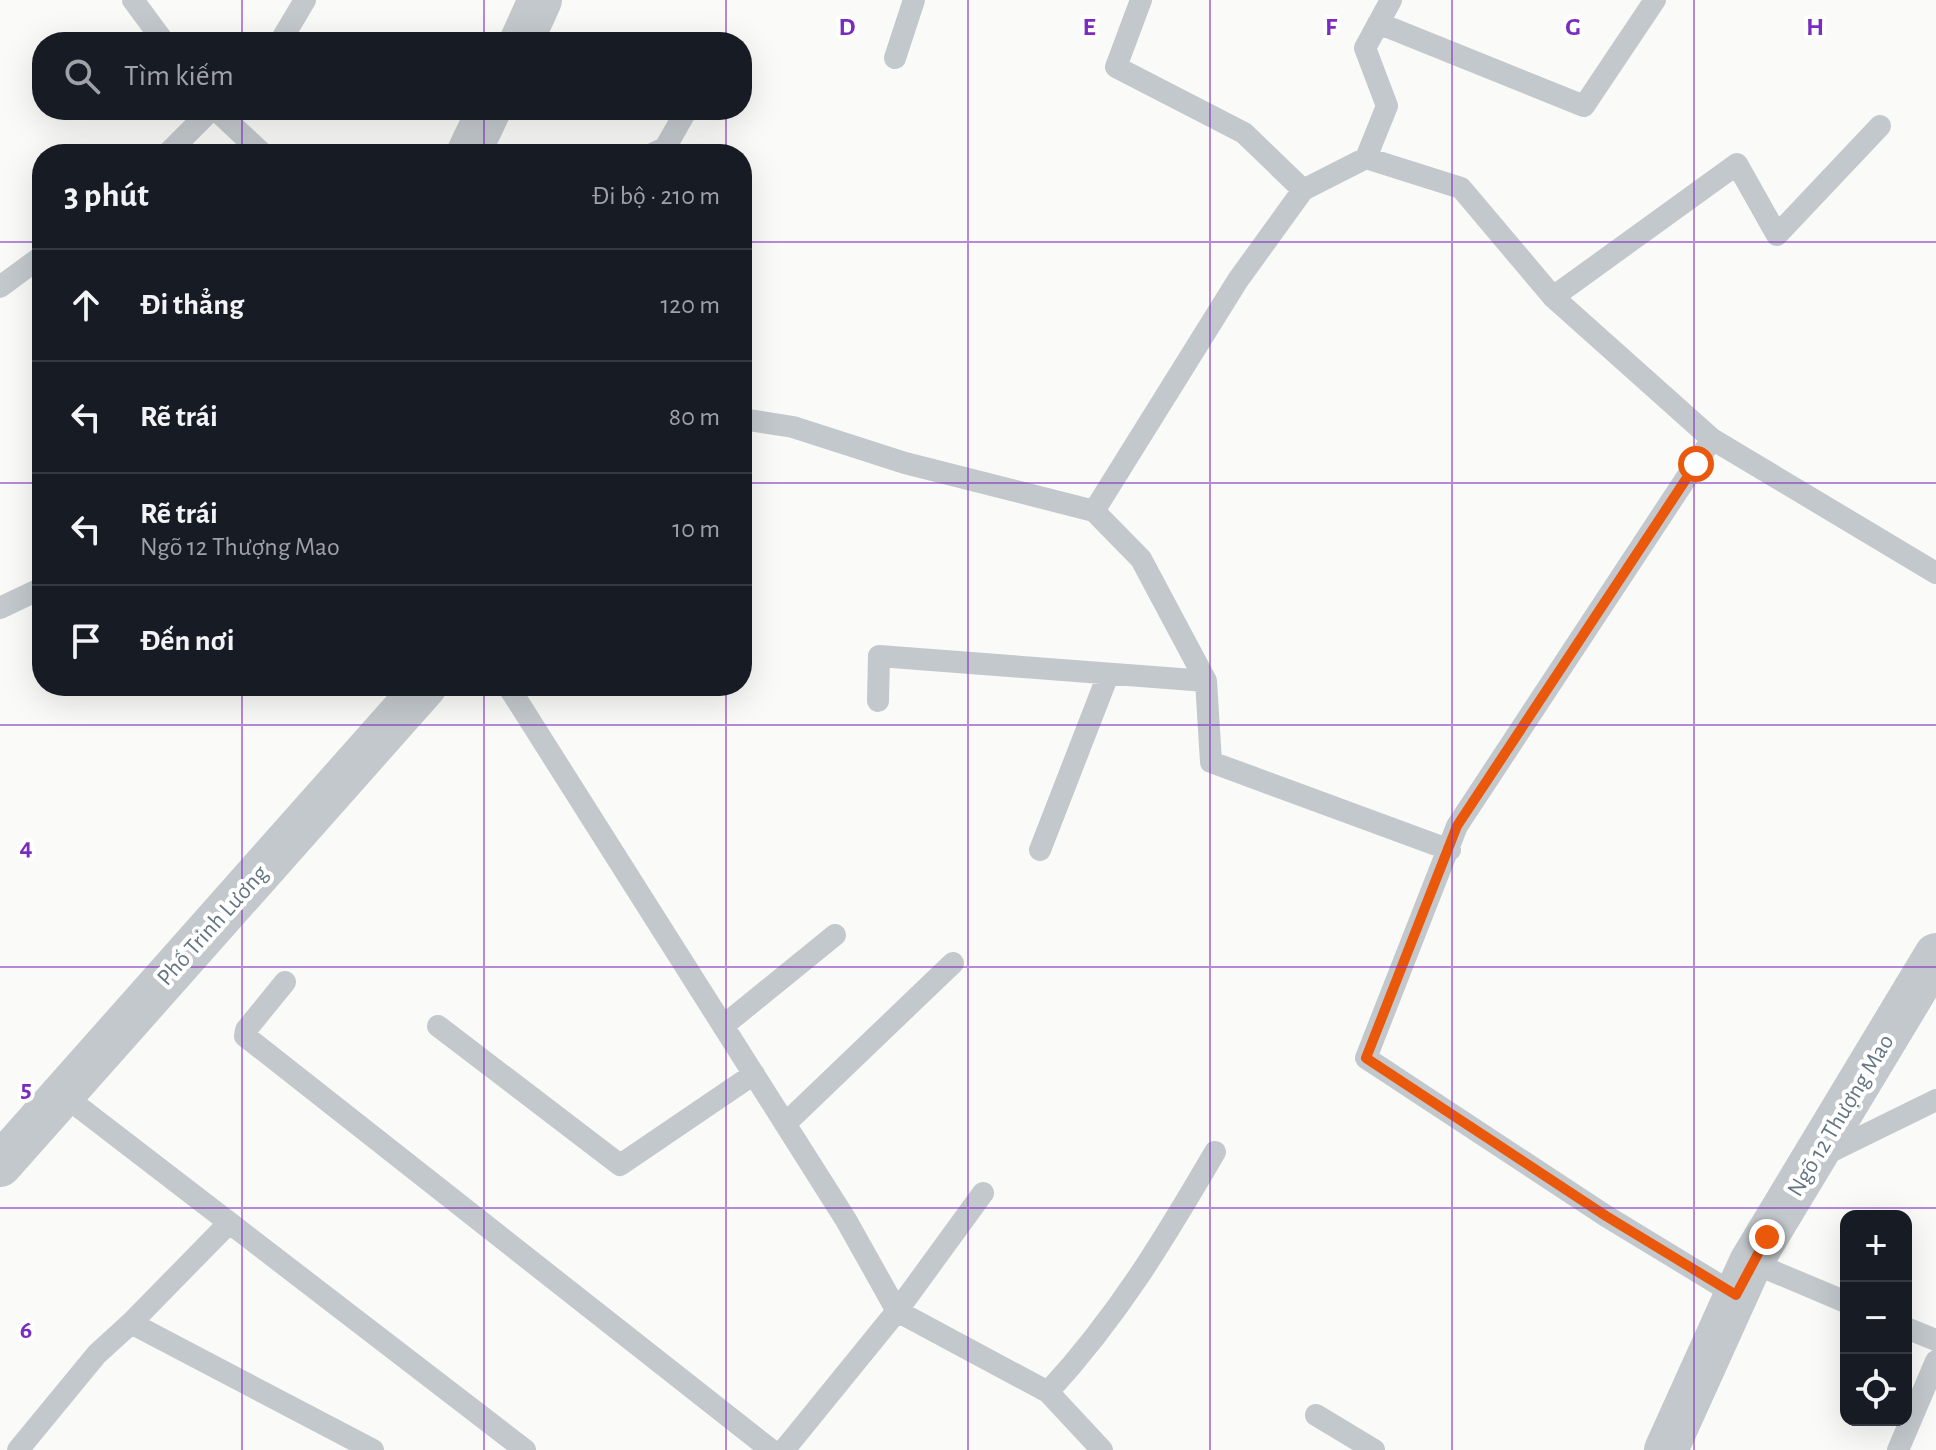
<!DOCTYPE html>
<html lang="vi">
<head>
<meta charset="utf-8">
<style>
	:root { --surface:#171b24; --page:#20242c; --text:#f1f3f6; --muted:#9ea1a6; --line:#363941 }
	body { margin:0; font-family:"Alegreya Sans",sans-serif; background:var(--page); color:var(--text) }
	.controls { position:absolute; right:24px; bottom:24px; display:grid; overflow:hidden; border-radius:16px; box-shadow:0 8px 32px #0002 }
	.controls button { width:72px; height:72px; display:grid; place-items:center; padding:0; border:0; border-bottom:2px solid var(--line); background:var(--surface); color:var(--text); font:40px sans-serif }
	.stop { position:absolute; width:24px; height:24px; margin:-18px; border:6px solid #ea580c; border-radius:50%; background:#fff }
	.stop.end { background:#ea580c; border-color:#fff; box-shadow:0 2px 8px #0008 }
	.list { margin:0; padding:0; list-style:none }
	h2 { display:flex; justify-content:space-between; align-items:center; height:104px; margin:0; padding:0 32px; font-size:34px }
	h2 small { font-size:26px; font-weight:400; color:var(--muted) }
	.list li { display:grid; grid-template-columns:52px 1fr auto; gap:24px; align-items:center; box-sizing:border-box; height:112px; padding:0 32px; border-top:2px solid var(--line) }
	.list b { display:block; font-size:30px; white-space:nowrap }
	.list p { margin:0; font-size:26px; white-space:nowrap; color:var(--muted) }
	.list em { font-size:26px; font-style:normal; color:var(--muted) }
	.icon { flex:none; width:44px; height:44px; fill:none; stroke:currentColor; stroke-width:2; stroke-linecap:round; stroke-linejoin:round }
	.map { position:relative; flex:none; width:1936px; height:1450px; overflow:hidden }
	.search { position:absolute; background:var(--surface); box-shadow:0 8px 32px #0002; left:32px; top:32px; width:720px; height:88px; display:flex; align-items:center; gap:20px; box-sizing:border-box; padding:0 28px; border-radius:32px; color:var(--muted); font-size:30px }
	.panel { position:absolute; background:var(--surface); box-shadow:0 8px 32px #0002; left:32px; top:144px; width:720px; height:552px; border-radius:32px }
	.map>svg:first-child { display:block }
</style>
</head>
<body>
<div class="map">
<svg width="1936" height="1450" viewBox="0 0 1936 1450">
	<rect width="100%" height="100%" fill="#fafaf8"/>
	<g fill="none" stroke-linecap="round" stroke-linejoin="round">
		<path stroke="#c3c8cc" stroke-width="22" d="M133 0 164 42
			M1141 0 1116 67 1244 133 1303 190
			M1378 23 1584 106 1655 0
			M280 42 305 0
			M895 58 914 0
			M216 110 263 154
			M167 154 211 110
			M652 154 665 148 685 113
			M1366 158 1387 106 1365 48 1391 0
			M0 287 42 256
			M1553 297 1737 164 1777 235 1880 126
			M742 419 793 427 905 463 1094 511 1141 559 1206 681
			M1712 439 1457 826 1366 1058 1606 1216 1736 1295
			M1094 511 1238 280 1303 190 1366 158 1461 188 1553 297 1712 439 1936 573
			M0 608 42 588
			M508 686 846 1220 897 1311 1048 1392 1102 1450
			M878 701 879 656 1206 681 1211 762 1450 850
			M1040 850 1108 675
			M285 982 246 1030 245 1036 771 1450
			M438 1026 620 1165 754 1074
			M723 1026 835 935
			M62 1094 525 1450
			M785 1124 953 963
			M1824 1155 1936 1100
			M1751 1262 1846 1302
			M131 1323 229 1223
			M1906 1328 1936 1340
			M1048 1392C1118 1316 1163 1241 1215 1152
			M1316 1415 1374 1450
			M18 1450 97 1354 131 1323 373 1450
			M784 1450 897 1311 983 1193
			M1898 1450 1936 1361"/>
		<path stroke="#c3c8cc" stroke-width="44" d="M521 42 540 0
			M468 154 489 110
			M0 1165 425 686
			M1666 1450 1751 1262 1936 955"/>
	</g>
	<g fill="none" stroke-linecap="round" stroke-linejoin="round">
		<path stroke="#ea580c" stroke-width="10" d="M1696 464 1457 826 1366 1058 1606 1216 1736 1295 1767 1237"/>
	</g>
	<path fill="none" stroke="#7b2cbf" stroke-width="2" stroke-opacity="0.55" d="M242 0V42M484 0V42M726 0V42M968 0V1450M1210 0V1450M1452 0V1450M1694 0V1450M242 110V154M484 110V154M726 110V154M0 242H42M742 242H1936M0 483H42M742 483H1936M242 686V1450M484 686V1450M726 686V1450M0 725H1936M0 967H1936M0 1208H1936"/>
	<g text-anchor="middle" stroke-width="8" stroke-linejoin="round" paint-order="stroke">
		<g font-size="24" fill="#657683" stroke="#fff">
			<text transform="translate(212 925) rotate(-48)" y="8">Phố Trinh Lương</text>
			<text transform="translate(1840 1115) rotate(-59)" y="8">Ngõ 12 Thượng Mao</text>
		</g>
	</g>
	<g font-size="26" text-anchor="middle" font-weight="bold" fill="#7b2cbf" stroke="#fff" stroke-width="8" stroke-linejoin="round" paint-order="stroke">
		<text x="847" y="35">D</text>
		<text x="1089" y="35">E</text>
		<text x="1331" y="35">F</text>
		<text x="1573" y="35">G</text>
		<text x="1815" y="35">H</text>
		<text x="26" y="855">4</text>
		<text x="26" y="1097">5</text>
		<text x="26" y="1338">6</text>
	</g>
</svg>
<div class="controls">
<button>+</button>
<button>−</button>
<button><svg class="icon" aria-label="locate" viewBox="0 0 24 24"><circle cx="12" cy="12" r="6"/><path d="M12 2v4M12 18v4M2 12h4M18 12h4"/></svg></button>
</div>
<div class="stop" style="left:1696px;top:464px"></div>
<div class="stop end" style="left:1767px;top:1237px"></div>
<div class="search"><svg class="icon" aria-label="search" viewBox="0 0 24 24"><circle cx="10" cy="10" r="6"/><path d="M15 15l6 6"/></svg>Tìm kiếm</div>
<section class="panel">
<h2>3 phút<small>Đi bộ · 210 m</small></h2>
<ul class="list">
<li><svg class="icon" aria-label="ahead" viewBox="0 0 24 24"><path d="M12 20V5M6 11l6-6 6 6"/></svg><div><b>Đi thẳng</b></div><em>120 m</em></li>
<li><svg class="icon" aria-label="left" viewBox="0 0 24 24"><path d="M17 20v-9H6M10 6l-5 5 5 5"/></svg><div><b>Rẽ trái</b></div><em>80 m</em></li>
<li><svg class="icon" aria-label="left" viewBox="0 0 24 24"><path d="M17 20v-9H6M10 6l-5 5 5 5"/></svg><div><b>Rẽ trái</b><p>Ngõ 12 Thượng Mao</p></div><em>10 m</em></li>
<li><svg class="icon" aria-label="arrive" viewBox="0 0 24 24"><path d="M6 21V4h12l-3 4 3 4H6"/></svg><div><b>Đến nơi</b></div></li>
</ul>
</section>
</div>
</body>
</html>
